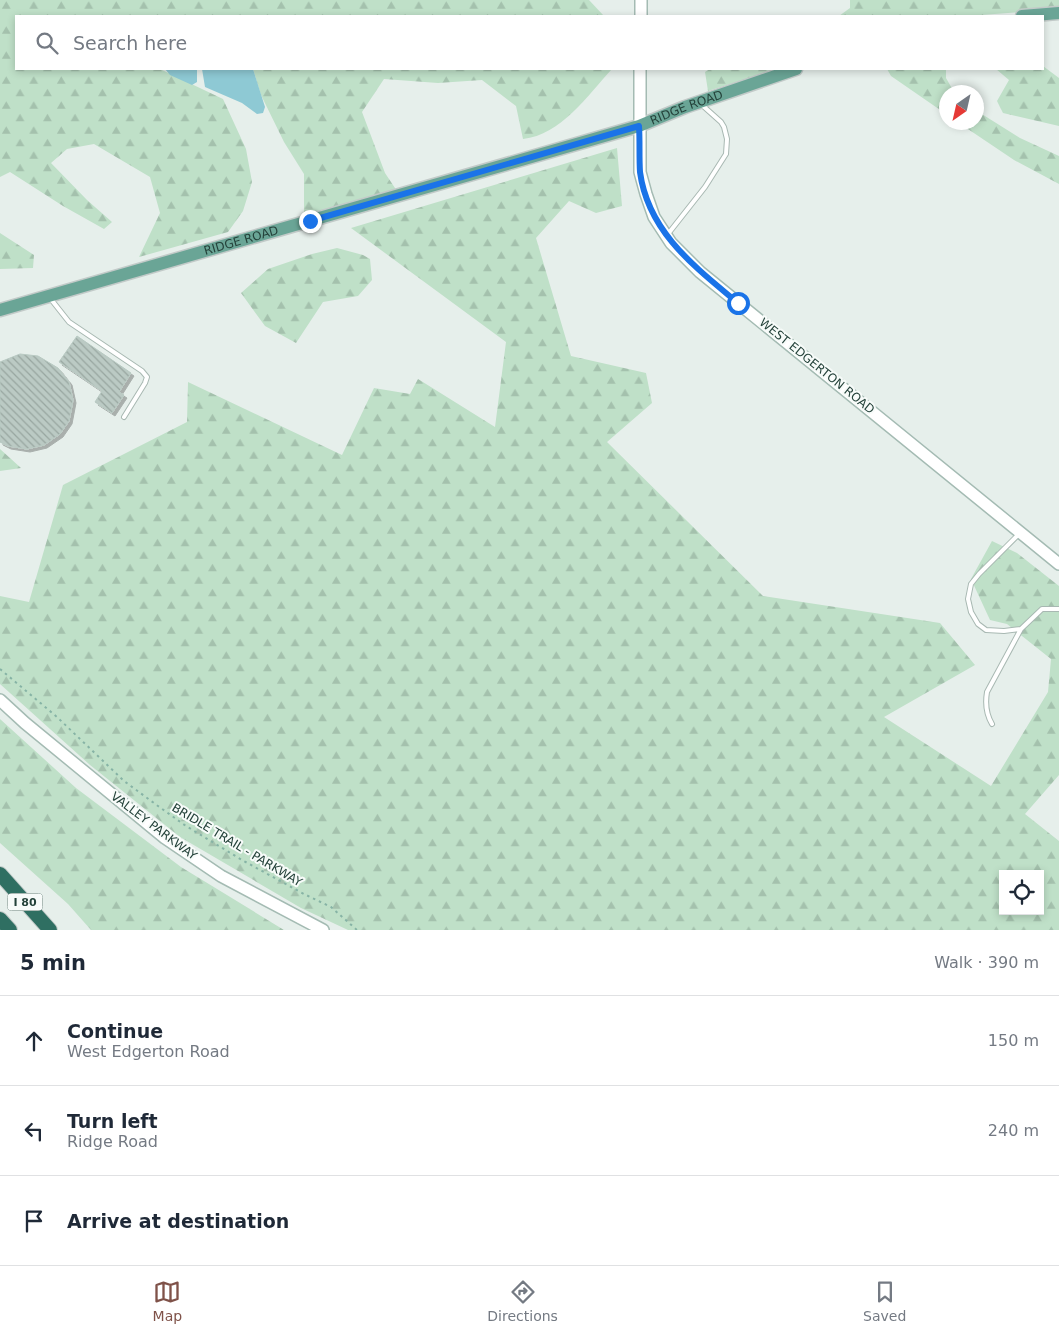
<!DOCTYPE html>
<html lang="en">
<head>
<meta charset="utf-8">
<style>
	:root { --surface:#fff; --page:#f6f6f7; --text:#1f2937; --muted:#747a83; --line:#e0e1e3; --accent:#7f5249 }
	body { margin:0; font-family:"DejaVu Sans",sans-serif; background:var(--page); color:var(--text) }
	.controls { position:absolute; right:15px; bottom:15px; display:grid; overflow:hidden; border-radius:0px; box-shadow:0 2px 8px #0003 }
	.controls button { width:45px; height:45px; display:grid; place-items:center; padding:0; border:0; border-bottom:1px solid var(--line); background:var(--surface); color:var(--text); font:25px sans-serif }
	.compass { position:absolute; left:939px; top:85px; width:45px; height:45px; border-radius:50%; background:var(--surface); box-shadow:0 2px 8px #0003; rotate:214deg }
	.stop { position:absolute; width:15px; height:15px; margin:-11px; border:4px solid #1a73e8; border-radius:50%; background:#fff }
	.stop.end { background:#1a73e8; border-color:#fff; box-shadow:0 1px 5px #0008 }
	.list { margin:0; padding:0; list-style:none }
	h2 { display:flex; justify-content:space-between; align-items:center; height:65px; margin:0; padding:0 20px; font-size:21px }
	h2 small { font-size:16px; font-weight:400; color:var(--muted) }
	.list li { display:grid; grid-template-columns:32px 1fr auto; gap:15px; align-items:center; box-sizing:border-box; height:90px; padding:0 20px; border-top:1px solid var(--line) }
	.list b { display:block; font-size:19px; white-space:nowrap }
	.list p { margin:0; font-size:16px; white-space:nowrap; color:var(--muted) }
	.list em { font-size:16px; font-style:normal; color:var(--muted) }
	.icon { flex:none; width:28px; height:28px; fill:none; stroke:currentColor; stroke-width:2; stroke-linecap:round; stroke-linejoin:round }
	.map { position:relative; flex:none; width:1059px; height:930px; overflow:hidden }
	.search { position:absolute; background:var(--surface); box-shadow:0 2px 8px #0003; left:15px; right:15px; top:15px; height:55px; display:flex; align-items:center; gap:12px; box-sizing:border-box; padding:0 18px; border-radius:0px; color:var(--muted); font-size:19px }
	.sheet { height:335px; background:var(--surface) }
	nav { display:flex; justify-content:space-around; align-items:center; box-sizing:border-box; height:70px; border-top:1px solid var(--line); background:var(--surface); font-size:14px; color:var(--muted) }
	nav a { display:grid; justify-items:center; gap:2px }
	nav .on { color:var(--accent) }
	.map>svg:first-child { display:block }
</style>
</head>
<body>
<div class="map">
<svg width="1059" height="930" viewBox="0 0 1059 930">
	<defs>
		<pattern id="forest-firs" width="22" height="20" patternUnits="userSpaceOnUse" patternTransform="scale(1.25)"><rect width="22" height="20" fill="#bfe0c8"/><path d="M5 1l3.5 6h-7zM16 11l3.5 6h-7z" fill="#a4c1ad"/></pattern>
		<pattern id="building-back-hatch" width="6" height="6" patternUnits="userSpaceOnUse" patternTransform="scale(1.25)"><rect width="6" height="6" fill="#bbcac4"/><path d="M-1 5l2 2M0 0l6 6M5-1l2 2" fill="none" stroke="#98a6a0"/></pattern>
		<filter id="shadow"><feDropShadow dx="3" dy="3" stdDeviation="0" flood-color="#0004"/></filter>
	</defs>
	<rect width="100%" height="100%" fill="#e6efeb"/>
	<path fill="url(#forest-firs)" fill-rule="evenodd" d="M0 0H589L604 16H16V69H160L223 99 246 149 252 182 243 211 228 232 139 257 160 213 150 177 94 144 67 149 51 163 87 200 112 222 104 229 63 206 10 172 0 177Z
		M850 0H1059V9L968 16H839L850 8Z
		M1043 66 1059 78V126L1003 113 997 101 1009 80 996 69H1043Z
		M253 69H612C588 95 561 135 523 139L516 106 482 80 438 83 384 79 362 112 385 173 397 191 304 218V174L284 142 261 95Z
		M710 69H777L708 91 705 72Z
		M887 69H946V78L954 92H946V114L891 76Z
		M977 111 1020 138 1059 156V184L1014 160 959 123 976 122Z
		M617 148 622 206 596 213 569 201 536 238 571 356 646 373 652 403 607 442 763 596 940 623 975 665 884 717 991 786 1048 692 1051 659 1007 624 990 620 971 579 992 541 1017 553 1059 586V775L1025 814 1059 841V930H348L301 908 180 837 90 765 0 684V596L29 602 63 485 187 422 188 382 342 455 374 388 410 394 418 379 495 427 506 342 351 228ZM1003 874H1040V911H1003Z
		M0 233 34 255 33 268 0 269Z
		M337 248 363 255 370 259 372 280 358 296 323 302 296 343 265 326 241 293 268 269 312 254Z
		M0 449 21 468 0 471Z
		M0 719 76 788 181 867 284 930H91L68 904 0 843Z"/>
	<path fill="#8ec9d4" d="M165 69H197V82L192 85 170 75Z
		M202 69H253L265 107 263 113 257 114 242 103 205 87Z"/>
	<path fill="url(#building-back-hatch)" stroke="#b8c9c2" filter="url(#shadow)" d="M77 336 131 373 119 392 124 395 112 413 95 402 102 391 59 362Z
		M20 354 38 356 58 368 69 382 73 400 69 421 60 434 44 445 27 449 8 446 0 442V362Z"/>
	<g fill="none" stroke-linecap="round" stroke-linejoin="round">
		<defs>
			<path id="lane" d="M668 234 705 187 726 154 727 139 724 127 721 122 702 105
				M50 298 69 322 142 371 147 377 145 383 124 417
				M1019 534 979 574 971 584 968 599 971 612 978 624 986 630 1004 631 1021 629 1042 609H1059
				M992 724C986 714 985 704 987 692L1021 629"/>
			<path id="secondary" d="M641 16V0
				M640 69V172L646 194 654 217 671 243 700 272 1059 564
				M0 700 25 723 165 838 221 876 323 930"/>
			<g id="primary">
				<path d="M1022 16 1059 13"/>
				<path id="s1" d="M0 310 639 126 685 107 796 69"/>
			</g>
			<path id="highway" d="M0 874 50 930
				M0 919 10 930"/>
		</defs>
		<use href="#lane" stroke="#a8b8b2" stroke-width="6"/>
		<use href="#secondary" stroke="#a4bbb3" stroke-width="14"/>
		<use href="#primary" stroke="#c2cac8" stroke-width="15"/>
		<use href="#highway" stroke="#c2cac8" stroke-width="16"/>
		<path stroke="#86b3a5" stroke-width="2" stroke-dasharray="2.5 4" stroke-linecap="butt" d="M0 669 57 717 124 781 158 806 186 826 242 860 304 894 331 907 357 930"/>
		<use href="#lane" stroke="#fff" stroke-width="4"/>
		<use href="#secondary" stroke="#fff" stroke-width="11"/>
		<use href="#primary" stroke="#6aa596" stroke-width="12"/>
		<use href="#highway" stroke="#2f6f62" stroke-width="14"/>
	</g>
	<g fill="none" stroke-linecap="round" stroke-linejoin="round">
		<path stroke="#1a73e8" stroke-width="6" d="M310 221 639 126C640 141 639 157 640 172 648 232 695 267 738 303"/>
	</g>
	<g text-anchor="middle" stroke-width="4" stroke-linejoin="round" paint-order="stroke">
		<rect fill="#f7fbf9" stroke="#637a73" stroke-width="1" x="7.5" y="893.5" width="35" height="17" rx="4"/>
		<g font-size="11" font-weight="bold" fill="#24423a">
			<text x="25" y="906">I 80</text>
		</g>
		<g font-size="12" fill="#24423a" stroke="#f7fbf9">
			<text dy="4" stroke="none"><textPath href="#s1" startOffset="716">RIDGE ROAD</textPath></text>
			<text dy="4" stroke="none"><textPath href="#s1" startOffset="251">RIDGE ROAD</textPath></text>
			<text transform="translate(817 366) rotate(39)" y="4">WEST EDGERTON ROAD</text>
			<text transform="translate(154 826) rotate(37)" y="4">VALLEY PARKWAY</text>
			<text transform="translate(237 845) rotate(31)" y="4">BRIDLE TRAIL - PARKWAY</text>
		</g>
	</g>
</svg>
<div class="controls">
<button><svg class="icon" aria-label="locate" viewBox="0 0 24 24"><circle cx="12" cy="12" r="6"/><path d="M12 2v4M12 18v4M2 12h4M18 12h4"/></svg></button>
</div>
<svg class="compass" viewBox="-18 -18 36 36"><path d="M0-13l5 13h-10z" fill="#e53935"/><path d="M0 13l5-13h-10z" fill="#747a83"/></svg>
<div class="stop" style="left:738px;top:303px"></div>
<div class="stop end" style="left:310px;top:221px"></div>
<div class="search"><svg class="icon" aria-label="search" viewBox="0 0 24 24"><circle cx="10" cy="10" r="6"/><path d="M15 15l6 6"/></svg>Search here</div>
</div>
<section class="sheet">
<h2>5 min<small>Walk · 390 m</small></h2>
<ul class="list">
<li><svg class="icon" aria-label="ahead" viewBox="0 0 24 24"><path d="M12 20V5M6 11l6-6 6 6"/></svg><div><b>Continue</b><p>West Edgerton Road</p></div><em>150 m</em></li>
<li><svg class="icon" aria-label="left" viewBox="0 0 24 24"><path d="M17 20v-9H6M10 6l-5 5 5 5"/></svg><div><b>Turn left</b><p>Ridge Road</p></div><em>240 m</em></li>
<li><svg class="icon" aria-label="arrive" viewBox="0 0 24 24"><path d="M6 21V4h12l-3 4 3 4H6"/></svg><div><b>Arrive at destination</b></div></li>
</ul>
</section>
<nav>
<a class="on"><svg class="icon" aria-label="map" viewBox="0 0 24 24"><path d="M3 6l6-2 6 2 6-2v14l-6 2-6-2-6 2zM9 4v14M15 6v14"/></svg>Map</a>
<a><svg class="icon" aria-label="directions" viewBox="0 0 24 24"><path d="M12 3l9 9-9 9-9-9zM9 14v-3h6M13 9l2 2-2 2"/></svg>Directions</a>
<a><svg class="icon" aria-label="saved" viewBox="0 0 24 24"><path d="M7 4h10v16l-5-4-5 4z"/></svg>Saved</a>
</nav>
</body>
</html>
